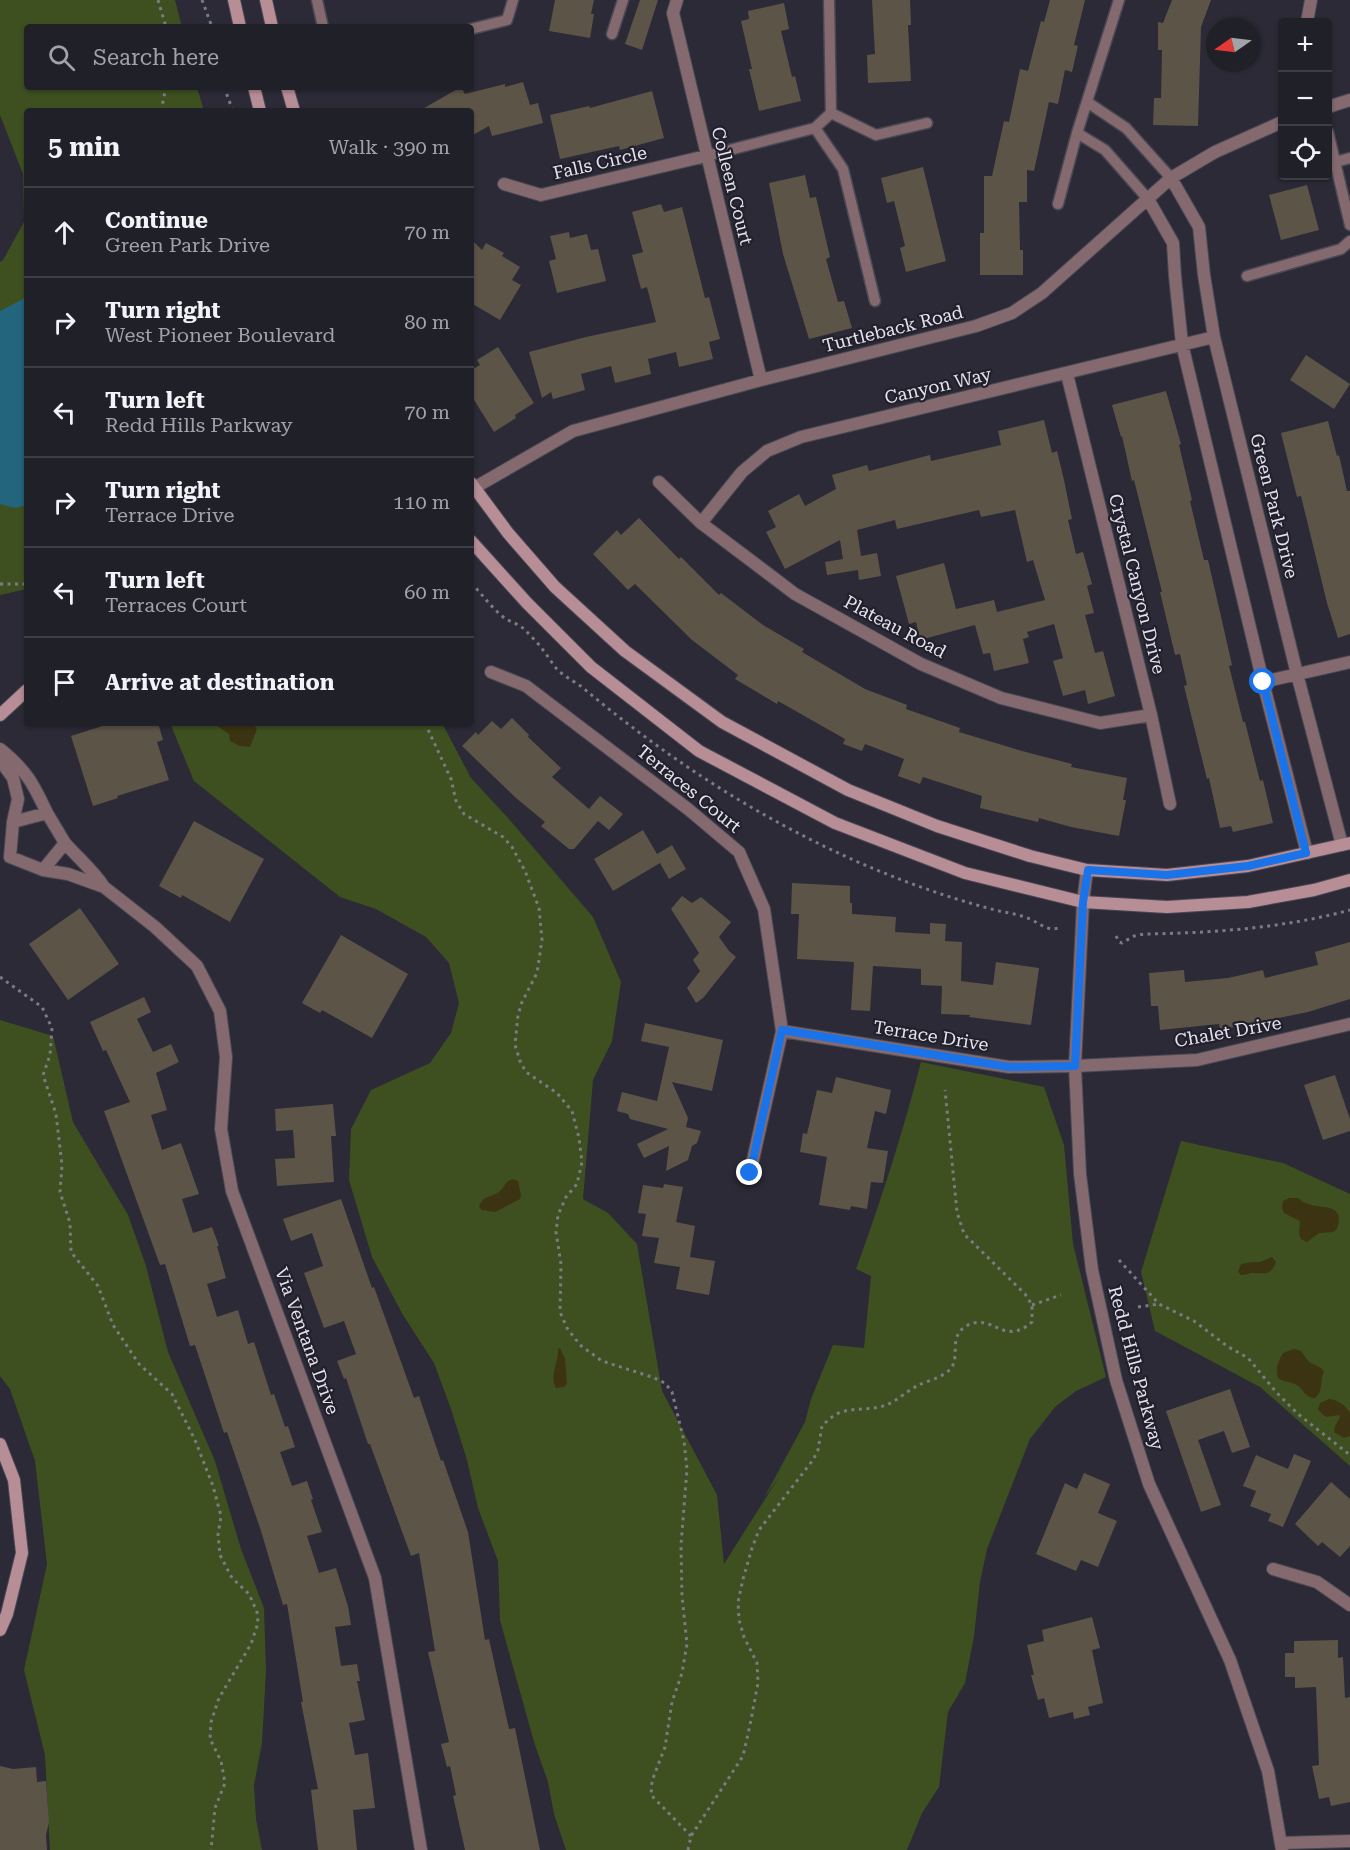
<!DOCTYPE html>
<html lang="en">
<head>
<meta charset="utf-8">
<style>
	:root { --surface:#202028; --page:#2d2d34; --text:#f1f3f6; --muted:#a2a3a8; --line:#3d3e45 }
	body { margin:0; font-family:"Roboto Serif",serif; background:var(--page); color:var(--text) }
	.controls { position:absolute; right:18px; top:18px; display:grid; overflow:hidden; border-radius:6px; box-shadow:0 2px 4px #0004 }
	.controls button { width:54px; height:54px; display:grid; place-items:center; padding:0; border:0; border-bottom:2px solid var(--line); background:var(--surface); color:var(--text); font:30px sans-serif }
	.compass { position:absolute; left:1206px; top:18px; width:54px; height:54px; border-radius:50%; background:var(--surface); box-shadow:0 2px 4px #0004; rotate:256deg }
	.stop { position:absolute; width:18px; height:18px; margin:-14px; border:4px solid #1a73e8; border-radius:50%; background:#fff }
	.stop.end { background:#1a73e8; border-color:#fff; box-shadow:0 2px 6px #0008 }
	.list { margin:0; padding:0; list-style:none }
	h2 { display:flex; justify-content:space-between; align-items:center; height:78px; margin:0; padding:0 24px; font-size:26px }
	h2 small { font-size:20px; font-weight:400; color:var(--muted) }
	.list li { display:grid; grid-template-columns:39px 1fr auto; gap:18px; align-items:center; box-sizing:border-box; height:90px; padding:0 24px; border-top:2px solid var(--line) }
	.list b { display:block; font-size:22px; white-space:nowrap }
	.list p { margin:0; font-size:20px; white-space:nowrap; color:var(--muted) }
	.list em { font-size:20px; font-style:normal; color:var(--muted) }
	.icon { flex:none; width:33px; height:33px; fill:none; stroke:currentColor; stroke-width:2; stroke-linecap:round; stroke-linejoin:round }
	.map { position:relative; flex:none; width:1350px; height:1850px; overflow:hidden }
	.search { position:absolute; background:var(--surface); box-shadow:0 2px 4px #0004; left:24px; top:24px; width:450px; height:66px; display:flex; align-items:center; gap:15px; box-sizing:border-box; padding:0 21px; border-radius:6px; color:var(--muted); font-size:22px }
	.panel { position:absolute; background:var(--surface); box-shadow:0 2px 4px #0004; left:24px; top:108px; width:450px; height:618px; border-radius:6px }
	.map>svg:first-child { display:block }
</style>
</head>
<body>
<div class="map">
<svg width="1350" height="1850" viewBox="0 0 1350 1850">
	<rect width="100%" height="100%" fill="#2b2a36"/>
	<path fill="#3e5020" d="M0 0H175L182 27H27V87H197L204 111H27V589L0 595V262L3 260 24 222 23 174 0 115Z
		M170 723H442L471 778 508 818 593 917 621 982 612 1041 593 1080 583 1199 608 1213 637 1244 662 1391 717 1495 724 1564 779 1477 764 1498 805 1422 811 1399 833 1345 864 1348 871 1276 856 1269C881 1201 903 1132 921 1062L1044 1087 1064 1145 1073 1244 1106 1377 1076 1391 1055 1407 1030 1439 987 1549 980 1582 974 1636 965 1683 948 1712 939 1787 922 1813 907 1850H566L554 1814 548 1782 534 1742 500 1620 498 1561 478 1508 467 1460 451 1409 434 1363 403 1315 372 1257 349 1180 351 1129 371 1090 430 1063 451 1033 459 1003 449 963 426 937 376 909 340 897 194 781Z
		M0 1020 53 1036 73 1122 128 1215 146 1266 168 1352 215 1461 241 1549 264 1608 266 1671 262 1743 254 1785 256 1819 262 1850H50L45 1755 24 1670 47 1564 35 1461 10 1389 0 1376Z
		M1181 1141 1283 1163 1350 1194V1466L1260 1387 1155 1331 1141 1272Z"/>
	<path fill="#3b3312" d="M213 723H252L257 729 250 747 240 746 230 741 229 734Z
		M513 1179 518 1181 521 1195 520 1199 495 1212 482 1210 479 1207C483 1195 490 1198 499 1192 505 1188 504 1181 513 1179Z
		M1289 1198H1298C1314 1214 1347 1197 1337 1229L1333 1232 1319 1233 1307 1242 1301 1239 1299 1234 1300 1221 1284 1213 1282 1207 1283 1201Z
		M1272 1257 1276 1262C1270 1278 1264 1272 1251 1273 1248 1274 1245 1275 1241 1275L1238 1272 1241 1264 1253 1262H1260Z
		M560 1348 565 1359 567 1384 564 1387 556 1388C549 1375 559 1363 558 1349Z
		M1294 1349 1301 1351 1309 1362 1321 1368 1324 1372C1319 1382 1324 1391 1315 1398 1304 1397 1305 1391 1298 1386 1292 1381 1284 1383 1278 1378 1275 1368 1278 1362 1283 1353Z
		M1329 1399C1338 1400 1345 1405 1350 1413V1436L1344 1438 1334 1432 1335 1426 1340 1417 1339 1415 1326 1417 1318 1410 1320 1403Z"/>
	<path fill="#22657d" d="M27 297V505L15 508 0 504V311Z"/>
	<path fill="#5d5448" d="M555 0H594L591 14H594L590 38 549 31Z
		M640 0H658L642 50 625 44Z
		M872 0H910L911 25H908L911 81 868 83 867 55 875 54Z
		M1050 0H1085L1074 45 1078 46 1072 72 1065 70 1058 104 1049 102 1034 171 1027 170V202H1019L1020 250H1023V275H980V233H984V176H992L1004 121 1009 122 1020 69 1028 71 1041 21 1044 22Z
		M1172 0H1211L1201 27 1198 126 1153 125 1154 98H1161L1162 50H1158V22L1163 23Z
		M784 3 789 29 781 31 792 77 795 76 801 101 759 111 749 69H752L741 21 749 19 748 11Z
		M523 82 530 105 538 103 543 123 492 136 489 126 471 136V111H419L461 87 465 94 505 84V87Z
		M652 91 664 138 620 150 619 146 560 159 550 115 589 106 590 108Z
		M923 167 946 261 906 272 900 248 905 246 894 201 887 203 881 178Z
		M805 175 810 198 816 197 830 257 826 259 838 302 844 301 852 328 809 339 783 254 769 183Z
		M1307 185 1319 230 1281 240 1269 195Z
		M661 204 664 212 682 207 705 298 709 297 720 339 709 342 713 359 679 367 676 352 648 359 651 374 615 383 611 366 581 374 585 390 553 399 551 392 542 398 529 352 586 337 656 322 647 287 641 289 632 255 643 252 632 212Z
		M569 232 570 238 587 234 591 250 598 249 606 281 557 293 549 261 556 259 550 236Z
		M471 239 482 250 486 243 504 253 502 256 520 267 512 280 521 285 500 320 471 303Z
		M498 347 534 403 515 415 516 418 494 432 471 395V370L480 365 477 360Z
		M1306 355 1350 384 1334 409 1290 380Z
		M1166 391 1181 444 1179 445 1192 500 1190 501 1204 560H1208L1220 612 1232 665 1229 666 1243 722H1245L1260 781 1263 780 1273 823 1233 832 1231 826 1220 828 1209 778 1207 779 1184 686 1187 685 1180 654 1175 655 1160 592H1162L1134 480 1132 481 1122 436 1121 437 1112 405Z
		M1044 420 1052 453 1057 451 1064 480 1072 519 1068 520 1076 554 1083 552 1092 584 1087 586 1094 613 1085 615 1095 653 1103 651 1115 696 1088 704 1085 690 1063 696 1053 661 1063 658 1054 624 1027 632 1029 637 1023 639 1029 663 994 671 990 653 983 654 975 625 920 640 916 622 909 624 896 576 944 563 956 609 994 600 997 612 1045 600 1033 560 1027 562 1015 510 981 517 979 510 897 529 895 520 857 530 861 556 877 553 881 576 859 580 858 570 827 575 825 562 843 559 840 540 785 569 766 532 776 527 768 511 799 494 805 506 836 489 832 475 867 465 869 471 930 455 931 461 1001 445 998 431Z
		M1328 421 1337 456 1339 455 1347 491H1350V634L1338 638 1327 603 1301 496 1297 497 1281 433Z
		M639 518 679 559 681 557 719 595 721 593 763 625 804 649 802 652 865 689 907 705 906 709 960 728 959 732 1022 751 1072 764 1071 767 1127 778 1123 800H1126L1119 836 1071 827 1039 818 1038 822 980 808 982 796 923 777 920 784 898 776 904 759 865 744 862 751 843 744 845 739 778 701 777 704 735 679 738 675 692 640 635 584 628 590 593 554 617 530 621 535Z
		M512 718 529 735 528 737 561 768 552 777 589 809 600 796 623 814 609 830 598 821 574 849H569L541 826 545 822 516 798 462 746 476 732 478 735 492 721 501 729Z
		M112 723H158L163 740 157 742 169 780 117 796 118 798 93 806 71 736Z
		M194 821 264 859 230 922 182 895 181 898 159 886Z
		M643 830 657 854 672 845 686 869 669 879 660 863 613 891 594 859Z
		M792 883 850 886V903H852V914L896 917 895 932 930 934V923L946 924 945 941 962 942 961 981 993 985 996 962 1039 968 1031 1025 969 1017 970 1015 941 1014 942 986 921 985V969L873 966 870 1011 851 1010 854 962 797 959 799 914H791Z
		M682 896 692 903 701 897 731 922 719 937 729 951 736 957 703 998 696 1003 687 988 700 971 693 960 699 953 671 909Z
		M80 908 119 964 68 1000 29 944Z
		M341 935 408 974 372 1038 322 1010 320 1013 302 1003Z
		M1350 942V999L1308 1012 1220 1030 1219 1024 1160 1030 1158 1006H1151L1149 973 1184 970 1185 982 1228 978 1263 970 1265 978 1318 965 1315 952Z
		M144 997 151 1012 137 1019 153 1052 171 1044 179 1062 156 1073 167 1110 151 1115 162 1150 181 1143 192 1174 199 1194 182 1199 193 1233 212 1227 219 1246H217L226 1278 207 1284 217 1317 238 1310 248 1344 254 1342 271 1395 274 1394 285 1427 288 1426 295 1447 280 1452 292 1486 307 1481 313 1499 311 1500 322 1532 307 1536 319 1573 336 1568 348 1606 351 1625 335 1627 341 1666 357 1664 360 1681H357L365 1720 349 1723 355 1755 368 1753 375 1808 353 1810 357 1850H318L311 1790 318 1789 301 1702H303L287 1604 283 1605 261 1531 227 1432 224 1433 195 1345 190 1346 165 1264 160 1265 104 1111 130 1102 106 1050 103 1051 90 1022Z
		M645 1023 723 1040 712 1091 672 1082 688 1118 686 1127 701 1131 697 1143 692 1146 688 1160 666 1171 669 1146 644 1158 637 1144 668 1129 630 1119 628 1114 617 1111 622 1092 657 1101 669 1047 641 1041Z
		M1335 1075 1350 1119V1131L1323 1140 1304 1085Z
		M836 1077 891 1090 886 1114 875 1111 867 1148 888 1151 883 1183 871 1182 867 1209 851 1206 850 1210 819 1205 827 1157 800 1152 803 1133 807 1134 817 1090 832 1093Z
		M333 1104 336 1136H331L334 1182 277 1186 275 1159 295 1158 293 1130 276 1131 275 1109Z
		M664 1184 683 1187 676 1222 695 1226 690 1257 715 1261 709 1295 676 1289 680 1267 654 1263 659 1238 642 1236 646 1214 638 1213 643 1185 663 1188Z
		M341 1199 372 1288 374 1287 414 1398 419 1396 441 1461 443 1460 468 1532 485 1640 489 1639 509 1729 515 1728 540 1850H465L453 1796 456 1795 450 1766 447 1767 441 1744 449 1742 428 1652 435 1651 419 1553 411 1556 370 1444H368L346 1378 344 1379 337 1361 356 1354 344 1321 324 1328 304 1273 323 1266 312 1233 291 1241 283 1219Z
		M1230 1389 1250 1447 1232 1453 1224 1431 1198 1440 1221 1505 1201 1512 1166 1411Z
		M1294 1454 1311 1461 1283 1527 1268 1521 1271 1514 1250 1506 1256 1491 1243 1486 1256 1455 1288 1469Z
		M1084 1473 1110 1484 1098 1513 1117 1521 1098 1567 1081 1560 1076 1571 1036 1554 1065 1483 1077 1489Z
		M1331 1482 1350 1499V1546L1340 1557 1322 1542 1318 1546 1295 1524Z
		M1092 1617 1100 1648 1092 1650 1103 1703 1088 1707 1090 1715 1074 1719 1073 1712 1049 1718 1044 1698 1038 1700 1031 1675H1034L1027 1645 1044 1641 1042 1630Z
		M1338 1640V1658L1343 1657 1345 1698 1350 1697V1802L1331 1806 1329 1797 1319 1799 1312 1766 1319 1765 1316 1687 1295 1688V1677H1285V1653H1294V1641Z
		M0 1766 13 1769 36 1767 37 1782 46 1781 49 1822 46 1835 47 1850H0Z"/>
	<g fill="none" stroke-linecap="round" stroke-linejoin="round">
		<defs>
			<path id="service" d="M317 0 323 27
				M829 0 831 113 815 128 843 169 875 301
				M471 29 507 20 513 0
				M612 34 623 0
				M1087 102 1126 128 1171 178
				M831 113 876 135 927 123
				M1328 132 1350 225
				M1077 133 1105 150 1148 199
				M706 156 815 128
				M1335 162 1350 158
				M1058 204 1077 133 1119 0
				M1247 276 1341 249 1350 241"/>
			<path id="minor" d="M677 0 673 13 761 380
				M1307 22 1311 0
				M1328 107 1350 100
				M1171 178 1199 227 1204 275 1214 337 1297 674 1342 845
				M504 184 541 195 706 156
				M1148 199 1173 243 1175 276 1182 344 1263 682 1307 853
				M1067 374 1151 715 1170 804
				M659 482 701 523 795 594 921 664 1001 698 1100 723 1151 715
				M474 488 573 431 761 380 976 326 1012 313 1042 293 1171 178 1215 152 1282 122
				M701 523 742 472 767 451 801 437 1214 337
				M491 672 526 686 688 809 739 852 764 909 782 1031 750 1173
				M1263 682 1350 662
				M0 749C26 770 33 783 47 813
				M0 760 13 778 18 799 13 822 10 857 43 870 65 843 47 813 13 822
				M65 843C78 858 94 871 104 887
				M43 870 68 874 104 887 155 927 197 966 220 1011 226 1057 221 1129 232 1191 375 1578 421 1850
				M782 1031 1009 1067 1075 1066 1197 1060 1350 1024
				M1273 1569 1317 1582 1350 1605
				M1281 1843 1350 1841"/>
			<path id="tertiary" d="M1087 870 1083 902 1075 1066 1080 1174 1092 1270 1116 1380 1149 1484 1230 1660 1268 1771 1282 1850"/>
			<path id="secondary" d="M234 0 240 27
				M266 0 272 27
				M254 87 260 111
				M287 87 294 111
				M471 483 508 533 555 587 625 651 722 722 848 790 937 826 1030 856 1087 870 1167 875 1248 866 1350 843
				M471 541 527 603 591 667 699 751 835 823 965 873 1083 902 1167 907 1248 902 1314 890 1350 880
				M0 715 27 690
				M0 1444 14 1480 22 1553 7 1614 0 1630"/>
		</defs>
		<use href="#service" stroke="#494853" stroke-width="13"/>
		<use href="#minor" stroke="#494853" stroke-width="14"/>
		<use href="#tertiary" stroke="#494853" stroke-width="14"/>
		<use href="#secondary" stroke="#494853" stroke-width="14"/>
		<path stroke="#7c7b85" stroke-width="3" stroke-dasharray="3 4.5" stroke-linecap="butt" d="M158 0 166 27
			M202 0 212 27
			M224 87 233 111
			M161 111 166 87
			M471 583C482 594 490 606 502 616 509 622 518 623 525 630 531 636 538 643 543 650 549 657 553 666 560 672 567 678 575 682 582 687 702 788 842 870 995 910 1007 913 1019 914 1030 919 1041 924 1046 931 1059 928
			M0 584H27
			M425 723 451 779 456 801 464 814 503 837 512 847 525 871 539 908 542 940 537 973 522 1002 518 1015 515 1045 520 1061 526 1072 557 1093 572 1111 579 1138 582 1162 577 1184 566 1197 558 1215 556 1232 561 1264 560 1312 567 1328 580 1345 602 1361 652 1377 665 1383 672 1392 684 1441 687 1469 681 1545 682 1596 687 1644 682 1673 672 1702 665 1747 652 1781 651 1795 691 1836
			M1116 936 1119 942 1122 943 1134 936 1144 934C1213 933 1284 928 1350 910
			M0 977 42 1007 52 1028 50 1055 43 1075 56 1114 62 1165 60 1192 70 1223 71 1252 98 1286 113 1325 139 1364 172 1394 195 1440 213 1486 221 1516 218 1535 220 1555 232 1578 249 1594 257 1612 258 1623 251 1644 219 1698 211 1722 210 1739 221 1761 225 1783 215 1808 211 1850
			M1119 1260 1159 1304 1194 1321 1227 1346 1248 1358 1277 1393 1298 1414 1350 1455
			M1032 1305 1061 1295
			M1138 1307 1159 1304
			M688 1850 691 1836 743 1756 750 1725 758 1683 757 1663 744 1637 739 1620 738 1602 743 1579 752 1548 759 1530 813 1460 818 1450 822 1426C828 1420 835 1413 845 1411 858 1408 873 1410 886 1405 897 1401 907 1391 917 1386 926 1381 938 1379 947 1372 964 1360 945 1337 968 1325 994 1313 1003 1347 1032 1322V1305L1025 1294 964 1234 957 1212 945 1090"/>
		<use href="#service" stroke="#846a6f" stroke-width="10"/>
		<use href="#minor" stroke="#846a6f" stroke-width="12"/>
		<use href="#tertiary" stroke="#846a6f" stroke-width="12"/>
		<use href="#secondary" stroke="#b78d96" stroke-width="12"/>
	</g>
	<g fill="none" stroke-linecap="round" stroke-linejoin="round">
		<path stroke="#1a73e8" stroke-width="8" d="M750 1173 782 1030 1009 1067 1075 1066 1083 902 1088 870 1167 875 1248 866 1306 853 1263 682"/>
	</g>
	<g text-anchor="middle" stroke-width="4.5" stroke-linejoin="round" paint-order="stroke">
		<g font-size="18" fill="#e5e4ed" stroke="#22202c">
			<text transform="translate(600 163) rotate(-13)" y="6">Falls Circle</text>
			<text transform="translate(732 186) rotate(76)" y="6">Colleen Court</text>
			<text transform="translate(893 329) rotate(-14)" y="6">Turtleback Road</text>
			<text transform="translate(938 386) rotate(-13)" y="6">Canyon Way</text>
			<text transform="translate(1274 506) rotate(76)" y="6">Green Park Drive</text>
			<text transform="translate(1137 584) rotate(76)" y="6">Crystal Canyon Drive</text>
			<text transform="translate(895 627) rotate(28)" y="6">Plateau Road</text>
			<text transform="translate(689 789) rotate(39)" y="6">Terraces Court</text>
			<text transform="translate(1228 1032) rotate(-10)" y="6">Chalet Drive</text>
			<text transform="translate(931 1036) rotate(9)" y="6">Terrace Drive</text>
			<text transform="translate(307 1341) rotate(70)" y="6">Via Ventana Drive</text>
			<text transform="translate(1136 1368) rotate(75)" y="6">Redd Hills Parkway</text>
		</g>
	</g>
</svg>
<div class="controls">
<button>+</button>
<button>−</button>
<button><svg class="icon" aria-label="locate" viewBox="0 0 24 24"><circle cx="12" cy="12" r="6"/><path d="M12 2v4M12 18v4M2 12h4M18 12h4"/></svg></button>
</div>
<svg class="compass" viewBox="-18 -18 36 36"><path d="M0-13l5 13h-10z" fill="#e53935"/><path d="M0 13l5-13h-10z" fill="#a2a3a8"/></svg>
<div class="stop" style="left:1263px;top:682px"></div>
<div class="stop end" style="left:750px;top:1173px"></div>
<div class="search"><svg class="icon" aria-label="search" viewBox="0 0 24 24"><circle cx="10" cy="10" r="6"/><path d="M15 15l6 6"/></svg>Search here</div>
<section class="panel">
<h2>5 min<small>Walk · 390 m</small></h2>
<ul class="list">
<li><svg class="icon" aria-label="ahead" viewBox="0 0 24 24"><path d="M12 20V5M6 11l6-6 6 6"/></svg><div><b>Continue</b><p>Green Park Drive</p></div><em>70 m</em></li>
<li><svg class="icon" aria-label="right" viewBox="0 0 24 24"><path d="M7 20v-9h11M14 6l5 5-5 5"/></svg><div><b>Turn right</b><p>West Pioneer Boulevard</p></div><em>80 m</em></li>
<li><svg class="icon" aria-label="left" viewBox="0 0 24 24"><path d="M17 20v-9H6M10 6l-5 5 5 5"/></svg><div><b>Turn left</b><p>Redd Hills Parkway</p></div><em>70 m</em></li>
<li><svg class="icon" aria-label="right" viewBox="0 0 24 24"><path d="M7 20v-9h11M14 6l5 5-5 5"/></svg><div><b>Turn right</b><p>Terrace Drive</p></div><em>110 m</em></li>
<li><svg class="icon" aria-label="left" viewBox="0 0 24 24"><path d="M17 20v-9H6M10 6l-5 5 5 5"/></svg><div><b>Turn left</b><p>Terraces Court</p></div><em>60 m</em></li>
<li><svg class="icon" aria-label="arrive" viewBox="0 0 24 24"><path d="M6 21V4h12l-3 4 3 4H6"/></svg><div><b>Arrive at destination</b></div></li>
</ul>
</section>
</div>
</body>
</html>
